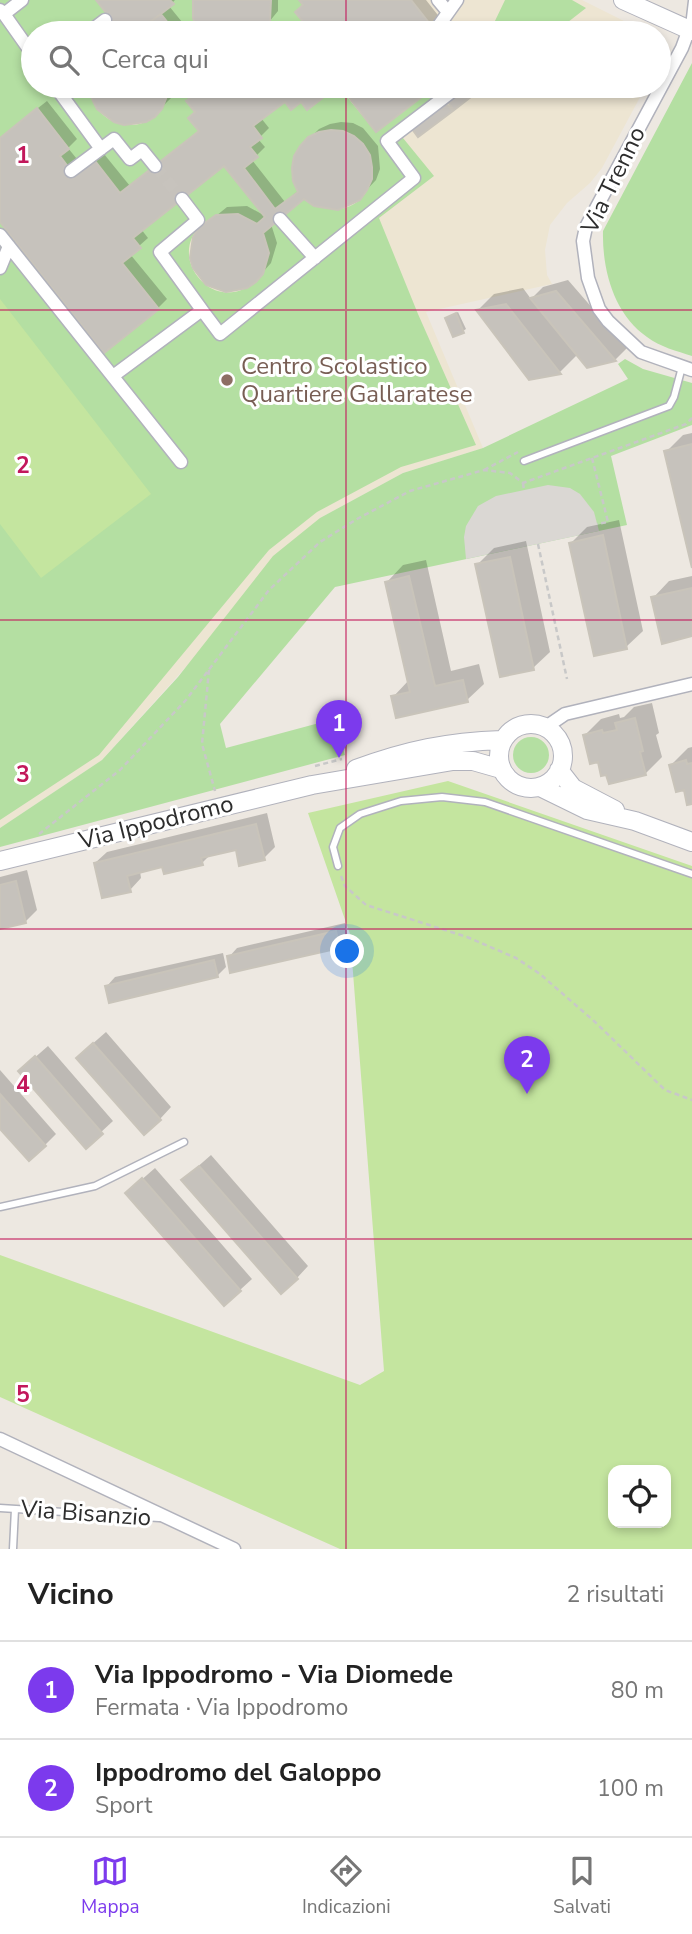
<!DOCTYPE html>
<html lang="it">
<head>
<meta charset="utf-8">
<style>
	:root { --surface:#fff; --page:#f6f6f6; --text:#222; --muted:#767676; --line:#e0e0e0; --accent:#7c3aed }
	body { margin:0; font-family:"Nunito Sans",sans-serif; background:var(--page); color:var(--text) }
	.controls { position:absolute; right:21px; bottom:21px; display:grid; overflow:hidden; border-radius:14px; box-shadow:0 4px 10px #0003 }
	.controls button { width:63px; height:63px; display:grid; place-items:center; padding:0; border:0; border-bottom:2px solid var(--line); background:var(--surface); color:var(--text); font:35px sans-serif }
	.you { position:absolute; left:348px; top:952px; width:24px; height:24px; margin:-18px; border:5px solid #fff; border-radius:50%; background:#1a73e8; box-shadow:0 0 0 10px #1a73e833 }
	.badge { display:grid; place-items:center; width:46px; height:46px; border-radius:50%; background:var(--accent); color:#fff; font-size:23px; font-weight:700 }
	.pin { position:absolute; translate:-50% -58px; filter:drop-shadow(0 2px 4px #0008) }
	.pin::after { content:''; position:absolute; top:37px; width:24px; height:21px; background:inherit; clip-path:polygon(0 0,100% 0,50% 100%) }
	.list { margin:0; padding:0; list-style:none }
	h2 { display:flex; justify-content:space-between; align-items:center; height:91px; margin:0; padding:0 28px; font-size:30px }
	h2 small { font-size:23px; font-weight:400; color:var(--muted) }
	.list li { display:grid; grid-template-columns:46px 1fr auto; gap:21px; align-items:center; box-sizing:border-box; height:98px; padding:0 28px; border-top:2px solid var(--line) }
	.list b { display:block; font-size:26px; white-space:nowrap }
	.list p { margin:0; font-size:23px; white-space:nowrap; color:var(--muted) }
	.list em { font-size:23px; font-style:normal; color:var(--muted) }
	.icon { flex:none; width:38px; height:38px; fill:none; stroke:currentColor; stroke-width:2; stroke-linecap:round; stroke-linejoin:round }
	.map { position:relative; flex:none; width:692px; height:1549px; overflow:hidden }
	.search { position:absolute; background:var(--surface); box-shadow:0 4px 10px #0003; left:21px; right:21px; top:21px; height:77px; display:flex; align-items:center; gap:18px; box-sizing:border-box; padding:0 24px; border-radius:38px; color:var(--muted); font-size:26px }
	.sheet { height:287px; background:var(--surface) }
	nav { display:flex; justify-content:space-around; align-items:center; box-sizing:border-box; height:98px; border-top:2px solid var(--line); background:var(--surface); font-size:19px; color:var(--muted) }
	nav a { display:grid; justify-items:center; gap:4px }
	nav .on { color:var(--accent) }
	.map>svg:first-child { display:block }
</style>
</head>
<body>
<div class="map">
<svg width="692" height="1549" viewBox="0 0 692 1549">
	<rect width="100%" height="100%" fill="#ede8e1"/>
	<path fill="#ede5d2" d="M0 0H582L648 33H33V86H646L602 168 590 183 567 203 550 225 545 250 547 275 552 284 426 312 483 448 403 473 320 518 102 760 0 828Z"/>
	<path fill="#b4dfa2" d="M0 0H96L122 33H33V86H90C94 138 166 138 169 86H197L201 90 186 102 195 112 189 118 199 131 120 193 95 161 75 176 60 156 69 148 37 108 0 138Z
		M170 0H193V18L197 28 191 33H176L161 14 173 5Z
		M271 0H299L303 5 295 12 305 24 293 33H262L270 21Z
		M505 0H572L586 8 554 33H492L494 23Z
		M692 63V356C677 351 660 347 647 337 614 314 602 270 603 231Z
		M338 86 376 132 436 86H449L394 127 434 176 379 218 418 314 476 445 401 467 317 512 269 550 99 755 0 820V222L104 353 159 309 122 263 140 249 133 238 224 166 265 217 257 224C215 194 169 240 198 277 227 314 283 279 263 233L304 199C326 214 356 214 368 188 372 179 373 170 371 162 358 105 271 131 298 192L275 209 244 168 258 157 250 147 262 138 253 126 285 102 291 110 301 102 307 109Z
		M625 359 643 369 692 383V425L611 456 627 525 335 587 220 724 226 748 334 719 345 755 0 847V828L102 760 178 677 273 556 320 518 403 473 483 448 628 379 618 364Z
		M513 755a18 18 0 1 1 36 0a18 18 0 1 1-36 0Z"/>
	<path fill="#c4e59f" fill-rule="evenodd" d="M0 299 151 494 41 578 0 524Z
		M448 781 692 866V1549H340L0 1397V1255L360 1385 384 1371 350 934 308 813ZM613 1470H666V1523H613Z"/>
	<path fill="#dad7d3" d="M548 485 570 488 580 494 594 512 599 531 466 559 464 537 466 526 478 506 496 496Z"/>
	<path fill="#0003" d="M98 0H175L169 6 191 33H155L149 25 152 18 133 33H124Z
		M195 0H278V11L260 33H192L199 27Z
		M301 0H426L452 33H294L306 23 305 4Z
		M92 86H175L171 98 161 108 92 88Z
		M200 86H335L307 107 302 100 285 99 261 118 269 128 258 139 265 147 252 160 285 202 299 190 301 147 319 129 330 124 341 122 353 123 363 128 378 146 380 169 376 180 359 198 304 197 271 224 277 243 271 263 255 281 200 229 227 207 247 206 267 217 224 163 141 229 148 238 130 254 167 299 158 308 0 220V138L47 101 77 139 68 148 85 169 104 154 130 186 200 130 197 112V93L202 89Z
		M568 280 627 348 616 359 587 366 578 354 560 372 530 378 478 310 494 294 523 288 531 299 543 287Z
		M458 312 466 329 463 331 449 316Z
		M692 433V560L666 452 683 435Z
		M619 520 643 631 626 647 571 543 587 527Z
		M526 541 550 652 533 668 477 565 494 548Z
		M426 560 451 671 479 664 484 684 467 700 393 697 409 680 387 582 403 565Z
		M692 576V635L653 598 669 581Z
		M652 703 659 733 656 735 662 757 645 774 599 760 585 735 601 719 619 714 620 718 624 717 634 707Z
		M692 747V802L671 765 688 748Z
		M267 813 275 847 264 858 237 848 211 854 202 863 164 865 140 871 141 878 130 890 95 863 107 852Z
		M27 870 37 910 25 922 0 925V877Z
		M345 923 348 938 339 946 229 957 237 948Z
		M223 953 226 967 217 976 107 986 115 977Z
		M106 1032 171 1107 160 1119 90 1046Z
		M48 1046 113 1121 86 1146 32 1060Z
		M0 1070 56 1134 45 1145 0 1126Z
		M211 1155 308 1266 297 1278 195 1169Z
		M155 1168 252 1279 240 1290 139 1182Z"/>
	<path fill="#c6c2bc" stroke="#c9c4ba" stroke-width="2" d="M96 0H170L174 4 136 33H122Z
		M193 0H271L270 21 262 33H191L197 28 193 18Z
		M299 0H411L437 33H293L305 24 295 12 303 5Z
		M161 14 176 33H153L146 25Z
		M90 86H169L170 88 162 109 155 117 146 122 124 125 114 122 97 109 92 99Z
		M197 86H213L215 89 220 86H338L307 110 301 102 291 110 285 102 253 126 262 138 250 147 258 157 244 168 275 209 298 192 293 181 292 168 294 156 300 146 308 137 319 132 331 130 343 131 354 136 363 144 370 155 372 167V179L367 190 360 200 338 210 314 206 304 199 263 233 269 253 263 274 256 282 247 288 226 292 206 285 193 268 190 258 193 237 199 227 216 215 238 214 257 224 265 217 224 166 133 238 141 248 122 263 159 309 104 353 0 222V138L37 108 69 149 60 156 75 176 95 161 120 193 199 131 188 118 195 112 186 101 201 90Z
		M340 86H436L376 132Z
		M468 86H485L454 110 447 101Z
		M445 103 453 111 418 137 412 129Z
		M556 291 616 361 587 368 530 298Z
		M506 304 561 374 529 380 476 310Z
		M456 313 464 333 453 337 445 318Z
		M692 444V568L664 451Z
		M603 535 627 649 594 656 569 543Z
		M510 557 534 670 500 677 475 564Z
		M409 576 435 686 463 680 468 702 396 718 391 696 410 692 385 582Z
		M692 588V636L662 644 651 597Z
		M635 718 643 751 640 752 646 775 609 784 606 775 601 776 598 762 590 764 583 735 602 730 603 733 617 730 615 723Z
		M686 760 687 764 692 763V804L687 805 684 790 676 792 669 765Z
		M256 824 265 860 239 866 236 850 201 858 203 865 164 874 162 867 127 876 131 892 102 898 94 863Z
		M16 881 26 923 0 929V885Z
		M336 931 340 948 230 973 227 956Z
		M214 960 218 977 109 1003 105 986Z
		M93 1043 161 1120 144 1135 76 1058Z
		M35 1056 103 1134 86 1149 18 1071Z
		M0 1094 46 1146 29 1161 0 1129Z
		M199 1166 298 1279 281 1294 181 1180Z
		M142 1178 241 1291 224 1306 125 1193Z"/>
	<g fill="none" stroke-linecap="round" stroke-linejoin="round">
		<path stroke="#c7c3bd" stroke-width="12" stroke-dasharray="12 6" stroke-linecap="butt" d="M155 166 182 199"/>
		<defs>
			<path id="lane" d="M689 26 692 1
				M524 461 669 406 674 397 682 367
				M338 866 333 847 340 828 360 814 401 801 442 797 485 802 692 874
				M0 1207 95 1186 184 1142
				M0 1508 159 1518
				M13 1549 15 1509"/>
			<path id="street" d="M438 0 448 12
				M0 10 4 14 22 0
				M4 14 33 55
				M689 29 682 48 586 227 583 241 588 278 599 309 608 321 641 352 692 370
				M435 31 457 0
				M88 33 105 20
				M55 86 101 149
				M71 171 114 139 130 159 142 150 155 166
				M280 219 315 258
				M0 235 181 462
				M0 268 9 246
				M202 310 220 334 414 178 387 141 459 86
				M113 376 202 310 160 252 198 220 182 199
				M546 727 565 714 692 684
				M0 1439 234 1549"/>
			<path id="secondary" d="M623 0 692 31
				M499 756a32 32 0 1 1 64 0a32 32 0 1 1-64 0Z
				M356 769C408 750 447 742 502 740
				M559 770 573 788 615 810
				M540 787 587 810 635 821 692 842
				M0 861 312 785 453 761H473L501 769"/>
		</defs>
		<use href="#lane" stroke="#b1b2bc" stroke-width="9"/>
		<use href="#street" stroke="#b1b2bc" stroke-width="15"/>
		<use href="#secondary" stroke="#b1b2bc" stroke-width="20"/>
		<path stroke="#c8c8c8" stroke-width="2.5" stroke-dasharray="5 3.5" stroke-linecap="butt" d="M592 458 608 522 597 524
			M484 470 518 452
			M523 483 524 490
			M538 544 567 679
			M209 670 202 744 215 791
			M315 766 342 759
			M39 834 120 770 186 700 269 590 320 542 357 519 410 491 484 470 510 473 523 483 686 424 692 418
			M341 876 345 886 366 905 467 937 516 958 540 974 594 1021 665 1090 692 1100"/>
		<use href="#lane" stroke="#fff" stroke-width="6"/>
		<use href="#street" stroke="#fff" stroke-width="12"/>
		<use href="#secondary" stroke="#fff" stroke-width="18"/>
	</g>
	<path fill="none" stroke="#c2185b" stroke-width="2" stroke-opacity="0.55" d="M346 0V33M346 86V1549M0 310H692M0 620H692M0 929H692M0 1239H692"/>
	<circle fill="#8d6e63" stroke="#fff" stroke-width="2.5" cx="227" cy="380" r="7"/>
	<g text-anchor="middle" stroke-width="6" stroke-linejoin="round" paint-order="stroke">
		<g font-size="24" fill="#2d2d2d" stroke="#fff">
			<text transform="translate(613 180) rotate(-64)" y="8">Via Trenno</text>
			<text transform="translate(156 822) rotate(-14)" y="8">Via Ippodromo</text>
			<text transform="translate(86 1513) rotate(4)" y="8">Via Bisanzio</text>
		</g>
		<g font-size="24" fill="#785e54" stroke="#fff" text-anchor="start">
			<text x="241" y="374">Centro Scolastico<tspan x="241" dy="28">Quartiere Gallaratese</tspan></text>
		</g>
	</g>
	<g font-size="23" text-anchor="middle" font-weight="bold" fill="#c2185b" stroke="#fff" stroke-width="6" stroke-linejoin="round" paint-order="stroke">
		<text x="23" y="163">1</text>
		<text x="23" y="473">2</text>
		<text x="23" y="782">3</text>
		<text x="23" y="1092">4</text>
		<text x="23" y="1402">5</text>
	</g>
</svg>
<div class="controls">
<button><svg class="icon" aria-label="locate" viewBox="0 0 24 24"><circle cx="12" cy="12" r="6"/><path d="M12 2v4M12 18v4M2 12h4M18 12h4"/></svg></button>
</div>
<div class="you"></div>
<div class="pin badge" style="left:339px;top:758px">1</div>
<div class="pin badge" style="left:527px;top:1094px">2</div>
<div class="search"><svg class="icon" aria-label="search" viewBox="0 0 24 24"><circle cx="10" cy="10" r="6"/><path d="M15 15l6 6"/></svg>Cerca qui</div>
</div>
<section class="sheet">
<h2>Vicino<small>2 risultati</small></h2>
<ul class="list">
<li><span class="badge">1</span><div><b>Via Ippodromo - Via Diomede</b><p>Fermata · Via Ippodromo</p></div><em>80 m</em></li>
<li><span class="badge">2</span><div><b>Ippodromo del Galoppo</b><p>Sport</p></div><em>100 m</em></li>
</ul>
</section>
<nav>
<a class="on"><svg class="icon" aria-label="map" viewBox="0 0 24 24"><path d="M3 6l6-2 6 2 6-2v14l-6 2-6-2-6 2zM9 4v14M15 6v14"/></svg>Mappa</a>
<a><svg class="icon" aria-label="directions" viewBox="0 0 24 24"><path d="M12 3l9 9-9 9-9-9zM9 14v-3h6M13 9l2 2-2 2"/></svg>Indicazioni</a>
<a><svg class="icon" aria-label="saved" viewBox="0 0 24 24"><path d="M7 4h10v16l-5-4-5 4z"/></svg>Salvati</a>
</nav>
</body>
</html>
